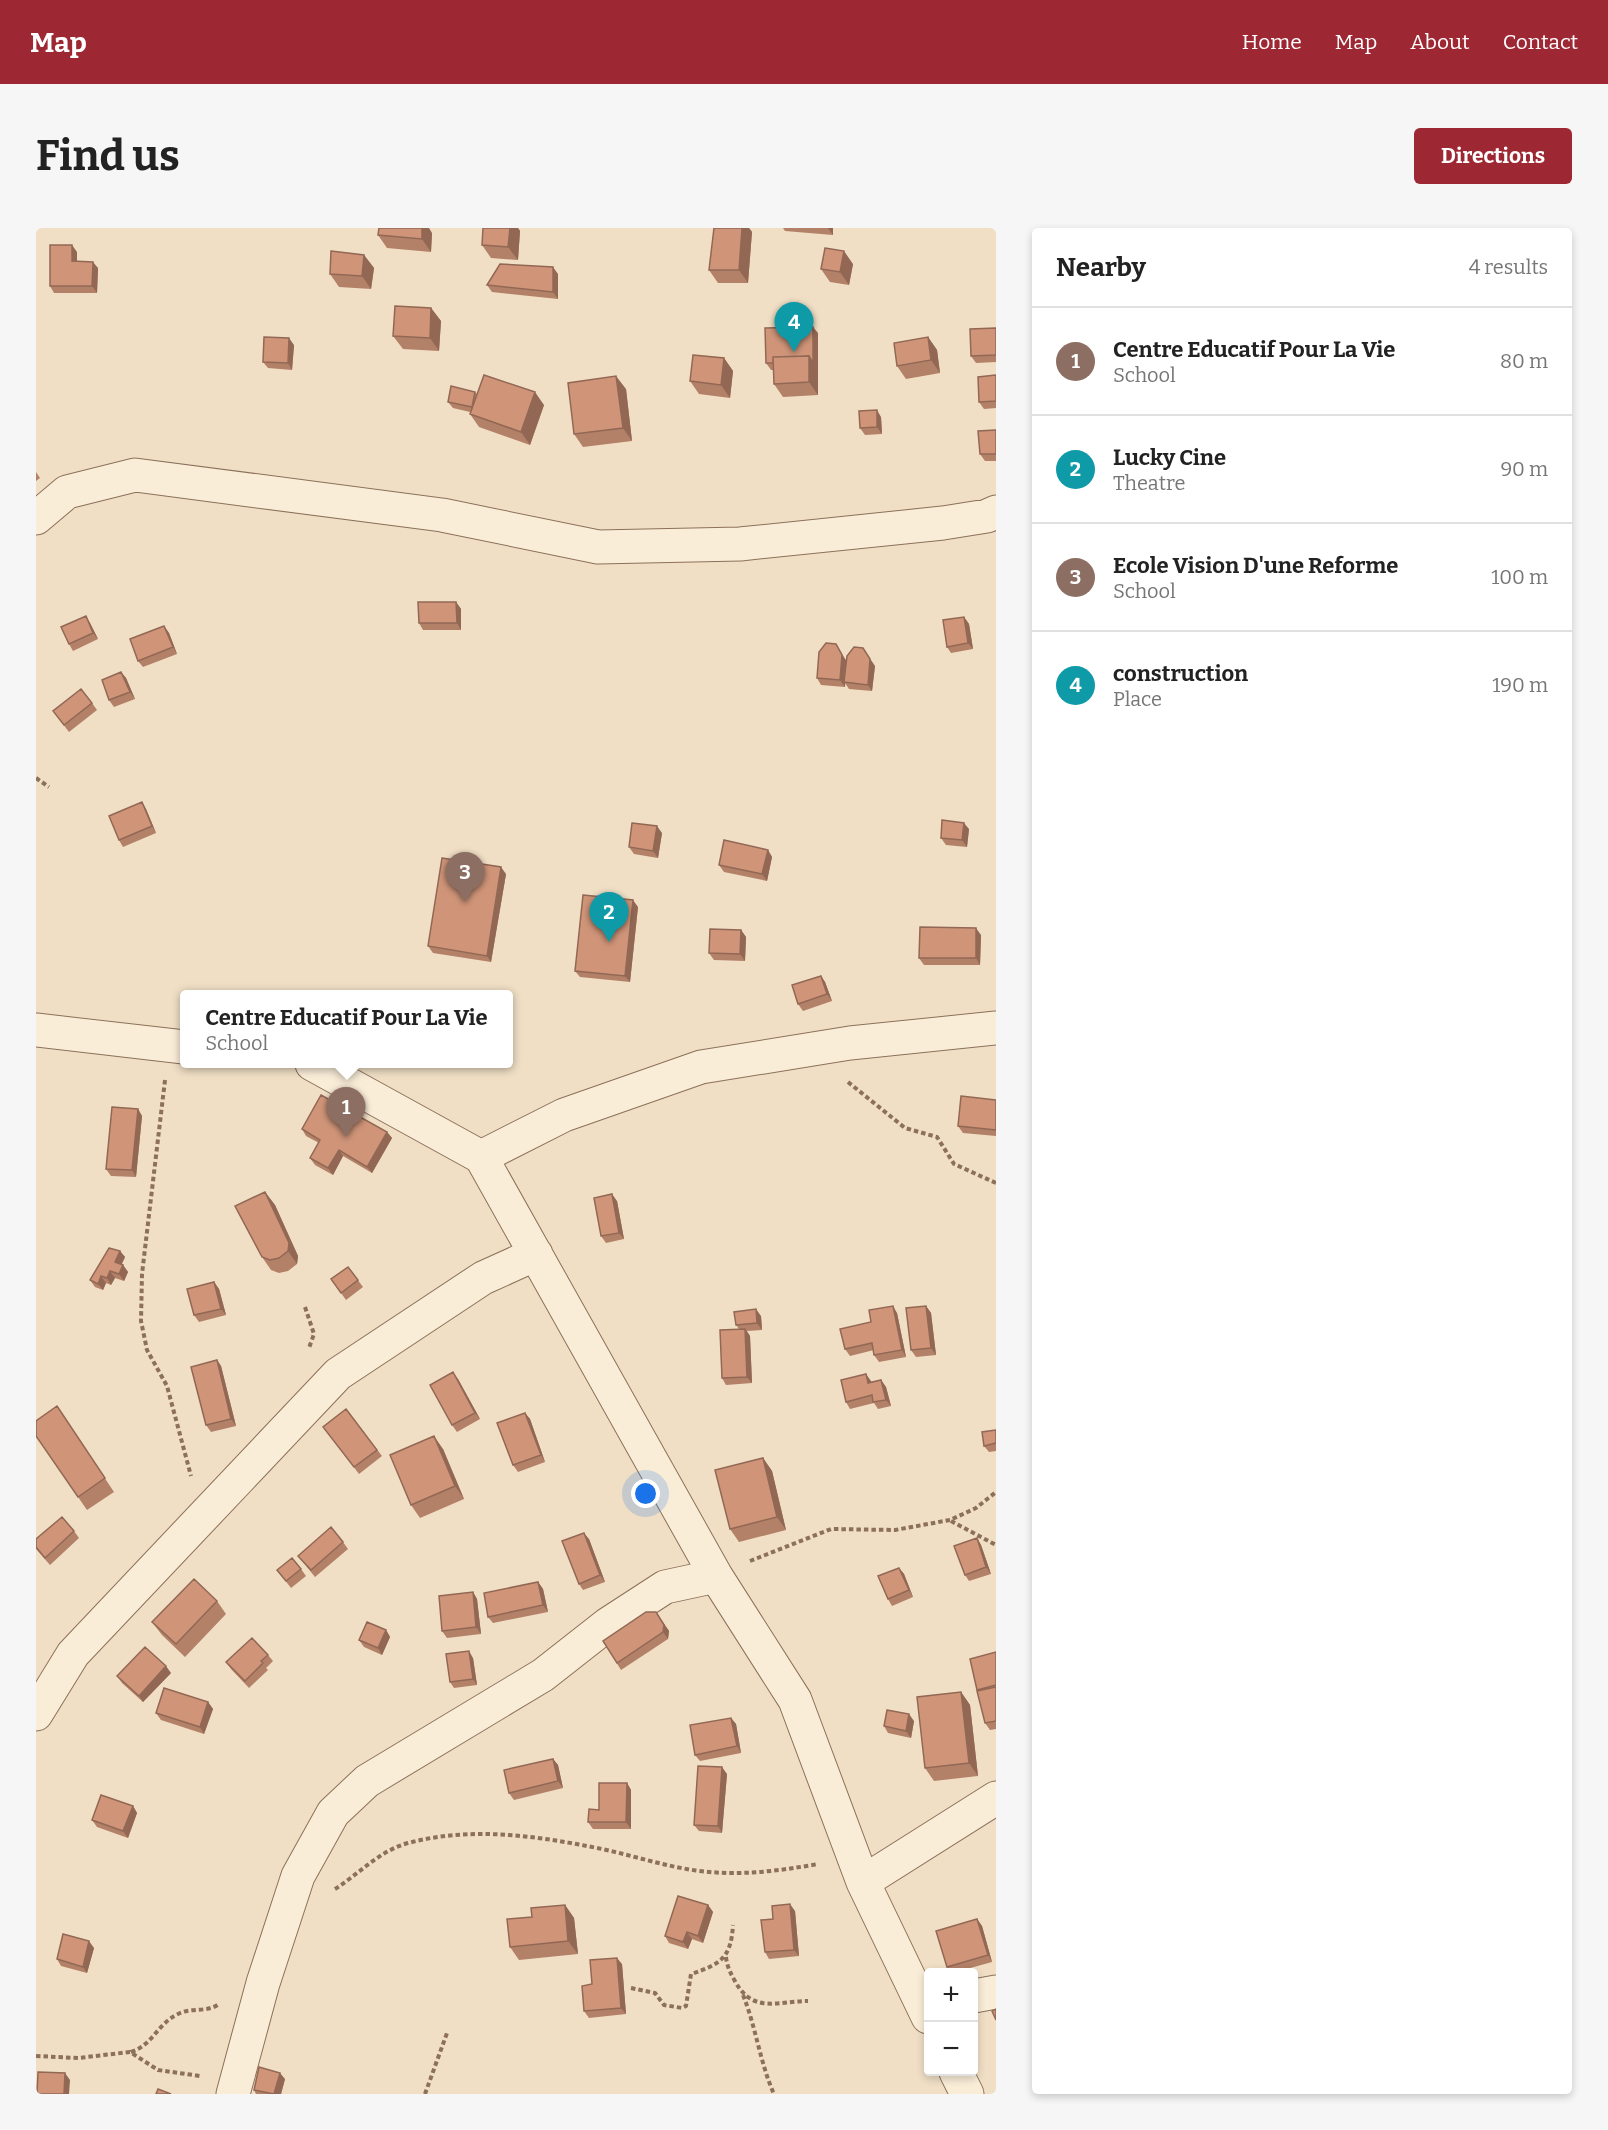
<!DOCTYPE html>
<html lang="en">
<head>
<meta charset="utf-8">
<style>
	:root { --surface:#fff; --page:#f6f6f6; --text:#222; --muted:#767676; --line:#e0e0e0; --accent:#9d2732 }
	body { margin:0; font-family:Bitter,serif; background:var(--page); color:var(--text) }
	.controls { position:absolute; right:18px; bottom:18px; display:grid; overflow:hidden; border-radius:6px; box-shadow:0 3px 9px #0003 }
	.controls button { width:54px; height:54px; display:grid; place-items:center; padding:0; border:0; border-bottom:2px solid var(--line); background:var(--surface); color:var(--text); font:30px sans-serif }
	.you { position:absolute; left:610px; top:1266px; width:21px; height:21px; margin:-15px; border:4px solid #fff; border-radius:50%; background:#1a73e8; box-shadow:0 0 0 9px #1a73e833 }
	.badge { display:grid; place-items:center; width:39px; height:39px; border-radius:50%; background:var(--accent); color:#fff; font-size:20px; font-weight:700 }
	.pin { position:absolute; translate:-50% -50px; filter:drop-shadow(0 2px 3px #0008) }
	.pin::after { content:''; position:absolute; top:32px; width:21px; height:18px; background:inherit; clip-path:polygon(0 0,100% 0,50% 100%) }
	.popup { position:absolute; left:144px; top:762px; width:333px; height:78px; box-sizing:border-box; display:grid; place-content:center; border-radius:6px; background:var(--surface); filter:drop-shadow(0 2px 4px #0005); font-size:20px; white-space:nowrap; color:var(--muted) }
	.popup b { font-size:22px; color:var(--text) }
	.popup::after { content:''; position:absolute; left:50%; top:100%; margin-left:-12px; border:12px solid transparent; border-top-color:var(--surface) }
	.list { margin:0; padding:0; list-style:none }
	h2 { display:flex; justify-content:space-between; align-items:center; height:78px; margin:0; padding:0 24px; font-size:26px }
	h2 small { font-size:20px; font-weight:400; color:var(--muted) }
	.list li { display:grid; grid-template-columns:39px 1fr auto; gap:18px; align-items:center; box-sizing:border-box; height:108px; padding:0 24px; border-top:2px solid var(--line) }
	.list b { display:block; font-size:22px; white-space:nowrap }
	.list p { margin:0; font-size:20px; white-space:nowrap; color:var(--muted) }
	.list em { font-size:20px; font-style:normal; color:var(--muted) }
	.map { position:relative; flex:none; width:960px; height:1866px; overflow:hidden; border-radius:6px }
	header { display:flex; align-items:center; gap:36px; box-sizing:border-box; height:84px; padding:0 30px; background:var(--accent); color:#fff }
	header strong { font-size:28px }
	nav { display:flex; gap:33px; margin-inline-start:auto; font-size:21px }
	.intro { display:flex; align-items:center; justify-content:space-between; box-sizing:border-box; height:144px; padding:0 36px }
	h1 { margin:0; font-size:42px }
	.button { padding:15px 27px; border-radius:6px; background:var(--accent); color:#fff; font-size:21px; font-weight:700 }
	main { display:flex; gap:36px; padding:0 36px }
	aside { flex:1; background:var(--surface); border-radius:6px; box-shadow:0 3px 9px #0003 }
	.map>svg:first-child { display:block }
</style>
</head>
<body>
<header>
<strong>Map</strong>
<nav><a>Home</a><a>Map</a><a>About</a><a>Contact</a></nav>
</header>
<div class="intro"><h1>Find us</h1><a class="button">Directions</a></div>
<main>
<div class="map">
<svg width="960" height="1866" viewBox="0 0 960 1866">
	<rect width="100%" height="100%" fill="#f0dfc5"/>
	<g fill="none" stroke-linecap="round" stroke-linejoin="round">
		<defs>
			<path id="minor" d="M0 290 31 264 99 247 406 287 562 319 704 316 907 295 951 288 960 284
				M0 802 148 819
				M276 836 445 929 680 1348 759 1472 827 1654 892 1789
				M445 929 528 887 665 839 814 815 960 800
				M0 1486 37 1426 302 1146 447 1050 500 1026
				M827 1654 960 1570
				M938 1768 960 1764
				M920 1844 931 1866
				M197 1866 227 1755 262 1648 297 1585 331 1553 507 1447 572 1396 629 1359 680 1348"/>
		</defs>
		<use href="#minor" stroke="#8c705a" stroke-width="35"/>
		<path stroke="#8c705a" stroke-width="4" stroke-dasharray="4.5 3" stroke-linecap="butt" d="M0 550 13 559
			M129 852 106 1046 105 1093 111 1122 131 1158 155 1248
			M812 854 869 900 901 909 918 936 960 955
			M269 1079 278 1106 273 1120
			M915 1293 960 1317
			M714 1333 795 1301 859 1302 914 1292 940 1280 960 1264
			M299 1661C323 1646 343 1623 372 1615 436 1598 502 1608 566 1621 599 1628 631 1639 664 1643 705 1648 742 1643 782 1636
			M690 1729C691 1739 695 1746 700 1755 718 1786 743 1773 772 1773
			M595 1760 619 1765 628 1777 646 1780 650 1778 655 1746C685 1736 695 1730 697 1697
			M707 1767C720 1799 724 1835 738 1866
			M95 1824C117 1817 121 1796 142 1786 155 1779 171 1785 183 1776
			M0 1828 42 1830 94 1824 122 1842 164 1848
			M389 1866 411 1805"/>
		<use href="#minor" stroke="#faedd8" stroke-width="33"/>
	</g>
	<path fill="#b38068" d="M447 0H482L484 3 482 32 455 30 446 17Z
		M678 0H713L716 4 712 55H682L673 42Z
		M747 0H797V7L749 3Z
		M396 5 395 24 351 20 342 7Z
		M41 24V33L62 40 61 65H18L14 58Z
		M328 27 338 40 335 61 303 59 294 46Z
		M817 36 813 57 794 54 785 41Z
		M522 46V71L456 64 451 57Z
		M395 80 405 93 403 123 367 121 357 108Z
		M960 100V134L940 135 935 128Z
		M782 105V167L747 169 738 156V142H735L730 135Z
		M892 109 901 122 904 145 870 151 861 138Z
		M258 117 256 142 232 140 227 134Z
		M688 130 697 143 694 170 663 166 654 153Z
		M960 147V180L948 181 943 174Z
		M590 161 596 213 547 219 538 206Z
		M439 164 441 166 508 177 494 217 443 199 434 186V184L417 180 412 174Z
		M845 189 846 206 829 207 824 200Z
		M960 202V233H949L944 226Z
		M0 244 4 250 0 253Z
		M420 374 425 381V402H387L383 395Z
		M50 388 54 395 62 411 37 423 33 416Z
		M928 389 933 396 937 421 915 425 911 419Z
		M128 398 133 405 141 426 107 439 102 433Z
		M804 423 810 433 839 438 836 463 813 461 809 455V459L785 457 781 450Z
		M85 444 90 450 99 471 78 479 73 472Z
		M56 475 61 482 33 504 17 483Z
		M106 574 110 581 120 605 87 619 83 612Z
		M933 601 931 619 910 617 905 610Z
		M626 605 622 630 598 626 593 619Z
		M732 622 736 629 731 653 688 644 683 637Z
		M470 646 455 734 397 725 392 718Z
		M602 679 594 754 544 749 539 743Z
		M705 702 710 709 709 733 678 732 673 725Z
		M945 707 944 737H888L883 730Z
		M785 748 789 754 796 773 767 783 762 776Z
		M960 872V908L927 905 922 898Z
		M102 881 106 888 100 949 75 948 70 941Z
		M266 901 351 904 356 910 336 945 307 928 297 947 279 937 274 930 283 915 270 908Z
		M229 964 239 977 262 1028 261 1036 252 1043 243 1045 235 1042 226 1029Z
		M581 973 588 1011 570 1015 565 1008Z
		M84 1023 89 1029 86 1036 87 1037 92 1044 88 1053 79 1050 75 1057 70 1055 67 1062 59 1059 54 1052Z
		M312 1039 327 1059 310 1072 295 1051Z
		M178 1054 183 1061 190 1087 163 1094 158 1087Z
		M890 1078 895 1085 900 1127 880 1129 875 1122Z
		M861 1085 870 1129 843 1134 838 1127V1122L814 1128 809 1121 835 1094Z
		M725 1088 726 1102 711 1103 714 1108 716 1155 690 1157 686 1150 703 1101 700 1097Z
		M181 1132 185 1138 200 1198 175 1204 170 1197Z
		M422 1151 444 1191 421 1204 416 1197Z
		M845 1152 850 1159 855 1178 842 1181 838 1175 814 1181 810 1174 835 1153V1154Z
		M21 1178 78 1264 51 1282 0 1208Z
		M310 1181 346 1228 323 1246 292 1205Z
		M489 1185 494 1191 509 1234 482 1244 477 1237Z
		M960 1202V1223L953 1224 948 1218Z
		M407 1221 428 1271 384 1290 375 1277Z
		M727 1230 736 1243 750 1302 703 1314 694 1301Z
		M38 1303 43 1310 14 1337 0 1321V1311Z
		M941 1310 945 1317 955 1346 933 1353 929 1347Z
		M553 1311 569 1354 547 1362 543 1356Z
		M307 1314 312 1321 279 1349 262 1328Z
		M863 1340 868 1346 877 1369 856 1378 852 1371Z
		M265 1341 270 1348 255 1360 241 1342Z
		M502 1354 507 1361 512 1384 457 1395 452 1389Z
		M437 1364 441 1371 445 1406 411 1410 406 1403Z
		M181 1373 190 1386 149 1429 126 1407 116 1394Z
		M620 1384 633 1403 632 1411 585 1442 567 1413Z
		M350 1402 354 1409 346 1427 328 1419 323 1412Z
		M960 1424V1501L954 1502 949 1495 941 1462Z
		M232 1427 237 1433 230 1440 232 1442 213 1460 195 1441 190 1434Z
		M437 1430 441 1457 418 1460 414 1454Z
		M135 1445 107 1474 86 1455 81 1448Z
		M925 1464 934 1477 942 1548 898 1553 889 1540Z
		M172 1474 177 1481 168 1506 125 1492 120 1485Z
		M695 1490 700 1496 705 1525 664 1533 659 1527Z
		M878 1493 875 1510 852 1505 848 1498Z
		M517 1531 522 1537 527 1560 478 1572 473 1565Z
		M691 1546 686 1605 663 1603 658 1597Z
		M591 1555 595 1562V1601H557L552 1594 563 1582Z
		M97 1578 101 1585 92 1610 61 1599 56 1592Z
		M529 1677 538 1690 542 1726 483 1732 474 1719 496 1689Z
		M672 1677 677 1684 667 1715 656 1711 652 1721 633 1715 629 1708Z
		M759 1683 763 1728 733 1731 729 1724Z
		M941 1691 946 1698 956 1734 920 1744H914L911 1739Z
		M58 1720 51 1745 25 1738 21 1731Z
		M586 1736 590 1786 553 1790 548 1783 556 1756Z
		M249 1851 245 1866H220L218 1862Z"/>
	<path fill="#926855" d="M386 0H393L396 5 395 24 386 11Z
		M474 0H482L484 3 482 32 472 19Z
		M706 0H713L716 4 712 55 703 42Z
		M792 0H797V7Z
		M36 17 41 24V40L36 33Z
		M808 23 817 36 813 57 804 44Z
		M328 27 338 40 335 61 326 48Z
		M57 34 62 40 61 65 56 58Z
		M517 39 522 46V71L517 64Z
		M395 80 405 93 403 123 394 110Z
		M777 99 782 105V142L777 135Z
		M892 109 901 122 904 145 895 132Z
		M253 110 258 117 256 142 252 135Z
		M773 128 782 142V167L773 154Z
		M688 130 697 143 694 170 685 157Z
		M580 148 590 161 596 213 587 200Z
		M499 164 508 177 494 217 485 204Z
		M841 182 845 189 846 206 841 199Z
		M420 374 425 381V402L421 395Z
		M50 388 54 395 62 411 57 405Z
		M928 389 933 396 937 421 932 415Z
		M128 398 133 405 141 426 137 419Z
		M800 416 811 434 809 459 804 452Z
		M827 420 839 438 836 463 832 457Z
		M85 444 90 450 99 471 94 464Z
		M106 574 110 581 120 605 116 598Z
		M928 595 933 601 931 619 926 612Z
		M621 598 626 605 622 630 617 623Z
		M732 622 736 629 731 653 726 646Z
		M465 639 470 646 455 734 451 728Z
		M597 672 602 679 594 754 589 748Z
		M940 700 945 707 944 737 940 730Z
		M705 702 710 709 709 733 704 726Z
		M785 748 789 754 796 773 791 766Z
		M102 881 106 888 100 949 96 942Z
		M351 904 356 910 336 945 331 939Z
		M303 922 307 928 297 947 292 940Z
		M229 964 239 977 262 1028 261 1036 252 1023Z
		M576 966 581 973 588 1011 583 1005Z
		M84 1023 89 1029 83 1041 79 1034Z
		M87 1037 92 1044 88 1053 83 1046Z
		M74 1043 79 1050 75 1057 71 1050Z
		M65 1048 70 1055 67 1062 62 1056Z
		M178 1054 183 1061 190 1087 185 1081Z
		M857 1078 861 1085 870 1129 866 1122Z
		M890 1078 895 1085 900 1127 895 1120Z
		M720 1081 725 1088 726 1102 721 1095Z
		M709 1101 714 1108 716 1155 711 1149Z
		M181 1132 185 1138 200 1198 195 1191Z
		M417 1144 422 1151 444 1191 439 1185Z
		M830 1146 835 1153 837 1162 832 1155Z
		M845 1152 850 1159 855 1178 850 1172Z
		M489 1185 494 1191 509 1234 505 1227Z
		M398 1208 407 1221 428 1271 419 1258Z
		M727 1230 736 1243 750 1302 741 1289Z
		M548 1305 553 1311 569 1354 564 1347Z
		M941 1310 945 1317 955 1346 950 1339Z
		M863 1340 868 1346 877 1369 873 1362Z
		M502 1354 507 1361 512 1384 507 1377Z
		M437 1364 441 1371 445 1406 440 1399Z
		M620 1384 633 1403 632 1411 627 1404Z
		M350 1402 354 1409 346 1427 342 1420Z
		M433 1423 437 1430 441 1457 437 1451Z
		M130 1438 135 1445 107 1474 103 1468Z
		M925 1464 934 1477 942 1548 933 1535Z
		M172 1474 177 1481 168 1506 164 1499Z
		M873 1486 878 1493 875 1510 870 1503Z
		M695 1490 700 1496 705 1525 701 1518Z
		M517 1531 522 1537 527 1560 522 1553Z
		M686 1539 691 1546 686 1605 682 1598Z
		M591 1555 595 1562V1601L590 1594Z
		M97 1578 101 1585 92 1610 87 1603Z
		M754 1676 759 1683 763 1728 758 1722Z
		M529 1677 538 1690 542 1726 532 1713Z
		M672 1677 677 1684 667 1715 662 1708Z
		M941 1691 946 1698 956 1734 952 1727Z
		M651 1704 656 1711 652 1721 647 1714Z
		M53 1713 58 1720 51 1745 47 1739Z
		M581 1730 586 1736 590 1786 585 1780Z
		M29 1845 34 1852 33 1866H28Z
		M244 1845 249 1851 245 1866H238Z"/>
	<path fill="#d09579" stroke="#926855" stroke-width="1.5" d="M343 0H386V11L342 7Z
		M447 0H474L472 19 446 17Z
		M678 0H706L703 42H673Z
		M14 17H36V33L57 34 56 58H14Z
		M789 20 808 23 804 44 785 41Z
		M295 23 328 27 326 48 294 46Z
		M464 36 517 39V64L451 57Z
		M359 78 395 80 394 110 357 108Z
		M777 99V135L773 128 737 129V135H730L729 100Z
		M960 100V127L935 128 934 101Z
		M228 109 253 110 252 135 227 134Z
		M892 109 895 132 861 138 858 115Z
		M657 127 688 130 685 157 654 153Z
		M773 128V154L738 156 737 129Z
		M448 147 499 164 485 204 434 186Z
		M960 147V173L943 174 942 149Z
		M580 148 587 200 538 206 532 155Z
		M415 158 439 164 436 179 412 174Z
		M841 182V199L824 200 823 183Z
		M960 202V226H944L942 203Z
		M382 374H420L421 395H383Z
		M50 388 57 405 33 416 25 399Z
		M928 389 932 415 911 419 907 392Z
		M128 398 137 419 102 433 94 411Z
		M790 415 800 416 806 427 804 452 781 450 783 424Z
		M818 419 827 420 834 431 832 457 808 454 811 428Z
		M85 444 94 464 73 472 66 452Z
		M45 461 56 475 28 497 17 483Z
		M106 574 116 598 83 612 73 588Z
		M906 592 928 595 926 612 905 610Z
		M596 595 621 598 617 623 593 619Z
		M688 612 732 622 726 646 683 637Z
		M406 630 465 639 451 728 392 718Z
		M547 667 597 672 589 748 539 743Z
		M884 699 940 700V730H883Z
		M674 701 705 702 704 726 673 725Z
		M785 748 791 766 762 776 756 757Z
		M285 867 351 904 331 939 303 922 292 940 274 930 284 912 266 901Z
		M925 868 960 872V902L922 898Z
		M76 879 102 881 96 942 70 941Z
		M229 964 253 1015 252 1023 243 1030 234 1032 226 1029 199 978Z
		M576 966 583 1005 565 1008 558 970Z
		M73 1020 84 1023 79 1034 87 1037 83 1046 74 1043 71 1050 65 1048 62 1056 54 1052Z
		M312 1039 322 1052 305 1065 295 1051Z
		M178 1054 185 1081 158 1087 151 1061Z
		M857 1078 866 1122 838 1127 836 1115 809 1121 804 1101 835 1094 833 1082Z
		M890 1078 895 1120 875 1122 870 1080Z
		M720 1081 721 1095 700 1097 698 1084Z
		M709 1101 711 1149 686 1150 684 1102Z
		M181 1132 195 1191 170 1197 155 1139Z
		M417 1144 439 1185 416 1197 394 1157Z
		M830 1146 832 1155 845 1152 850 1172 837 1174 836 1167 810 1174 805 1152Z
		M21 1178 69 1250 42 1269 0 1208V1193Z
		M310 1181 341 1222 318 1239 287 1199Z
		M489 1185 505 1227 477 1237 461 1195Z
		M960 1202V1215L948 1218 946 1204Z
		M398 1208 419 1258 375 1277 354 1227Z
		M727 1230 741 1289 694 1301 679 1242Z
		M26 1289 38 1303 9 1330 0 1319V1311Z
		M295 1299 307 1314 275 1342 262 1328Z
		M548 1305 564 1347 543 1356 526 1313Z
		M941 1310 950 1339 929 1347 918 1318Z
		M256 1330 265 1341 250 1353 241 1342Z
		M863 1340 873 1362 852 1371 842 1348Z
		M158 1351 181 1373 140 1416 116 1394Z
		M502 1354 507 1377 452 1389 448 1365Z
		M437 1364 440 1399 406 1403 403 1368Z
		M610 1384H620L628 1397 627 1404 581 1435 567 1413Z
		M331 1394 350 1402 342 1420 323 1412Z
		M216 1410 232 1427 225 1433 227 1435 209 1453 190 1434Z
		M109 1419 130 1438 103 1468 81 1448Z
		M433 1423 437 1451 414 1454 410 1426Z
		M960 1424V1457L941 1462 934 1431Z
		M960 1459V1493L949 1495 941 1463Z
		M128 1460 172 1474 164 1499 120 1485Z
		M925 1464 933 1535 889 1540 881 1469Z
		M851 1482 873 1486 870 1503 848 1498Z
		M695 1490 701 1518 659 1527 654 1497Z
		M517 1531 522 1553 473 1565 468 1542Z
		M662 1538 686 1539 682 1598 658 1597Z
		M563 1555H591L590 1594H552L553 1581 563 1582Z
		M65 1567 97 1578 87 1603 56 1592Z
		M642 1668 672 1677 662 1708 651 1704 647 1714 629 1708Z
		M754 1676 758 1722 729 1724 725 1692 737 1691 736 1678Z
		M529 1677 532 1713 474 1719 471 1691 496 1689 495 1680Z
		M941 1691 952 1727 911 1739 900 1703Z
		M27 1706 53 1713 47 1739 21 1731Z
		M581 1730 585 1780 548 1783 546 1758 556 1756 554 1732Z
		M960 1781V1792L956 1783Z
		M223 1839 244 1845 238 1866 218 1862Z
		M2 1844 29 1845 28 1866H1Z
		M122 1861 135 1866H120Z"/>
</svg>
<div class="controls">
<button>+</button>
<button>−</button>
</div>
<div class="you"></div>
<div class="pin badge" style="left:310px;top:909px;background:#8d6e63">1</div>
<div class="popup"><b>Centre Educatif Pour La Vie</b>School</div>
<div class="pin badge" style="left:573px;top:714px;background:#0f9aa8">2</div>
<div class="pin badge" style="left:429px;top:674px;background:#8d6e63">3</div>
<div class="pin badge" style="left:758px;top:124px;background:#0f9aa8">4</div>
</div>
<aside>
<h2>Nearby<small>4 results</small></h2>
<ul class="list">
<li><span class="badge" style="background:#8d6e63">1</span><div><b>Centre Educatif Pour La Vie</b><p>School</p></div><em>80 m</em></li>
<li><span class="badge" style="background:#0f9aa8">2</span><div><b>Lucky Cine</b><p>Theatre</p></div><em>90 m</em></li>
<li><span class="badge" style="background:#8d6e63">3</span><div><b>Ecole Vision D'une Reforme</b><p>School</p></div><em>100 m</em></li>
<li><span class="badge" style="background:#0f9aa8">4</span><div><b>construction</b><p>Place</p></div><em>190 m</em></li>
</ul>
</aside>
</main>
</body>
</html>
